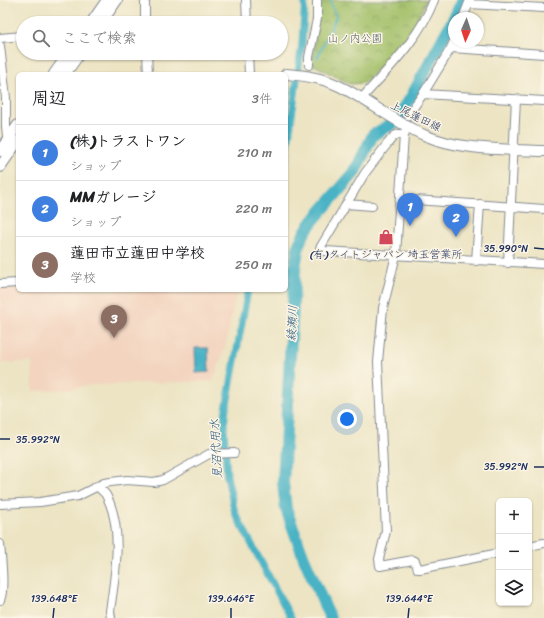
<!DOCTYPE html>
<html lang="ja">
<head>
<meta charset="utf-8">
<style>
	:root { --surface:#fff; --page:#f6f6f6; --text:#202124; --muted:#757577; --line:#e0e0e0; --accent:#d93025 }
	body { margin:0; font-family:Sriracha,"Klee One",sans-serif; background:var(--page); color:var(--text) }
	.controls { position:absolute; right:12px; bottom:12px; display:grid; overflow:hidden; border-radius:6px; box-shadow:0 1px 3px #0004 }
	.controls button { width:36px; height:36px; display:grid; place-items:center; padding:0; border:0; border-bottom:1px solid var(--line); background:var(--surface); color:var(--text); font:20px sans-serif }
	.compass { position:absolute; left:448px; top:12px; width:36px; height:36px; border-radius:50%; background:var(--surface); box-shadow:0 1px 3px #0004; rotate:183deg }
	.you { position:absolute; left:347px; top:419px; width:14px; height:14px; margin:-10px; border:3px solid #fff; border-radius:50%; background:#1a73e8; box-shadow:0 0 0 6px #1a73e833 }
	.badge { display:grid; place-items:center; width:26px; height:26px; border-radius:50%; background:var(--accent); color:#fff; font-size:13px; font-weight:700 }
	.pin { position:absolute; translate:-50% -33px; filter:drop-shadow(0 1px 2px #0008) }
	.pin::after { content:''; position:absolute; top:21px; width:14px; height:12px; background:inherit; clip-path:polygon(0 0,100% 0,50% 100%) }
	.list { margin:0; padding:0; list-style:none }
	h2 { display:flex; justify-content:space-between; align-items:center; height:52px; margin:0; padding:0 16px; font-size:17px }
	h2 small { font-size:13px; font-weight:400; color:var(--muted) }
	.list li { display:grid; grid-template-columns:26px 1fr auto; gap:12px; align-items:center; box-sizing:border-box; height:56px; padding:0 16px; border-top:1px solid var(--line) }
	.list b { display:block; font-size:15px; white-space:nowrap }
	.list p { margin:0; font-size:13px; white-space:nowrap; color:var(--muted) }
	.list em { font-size:13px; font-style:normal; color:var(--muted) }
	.icon { flex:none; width:22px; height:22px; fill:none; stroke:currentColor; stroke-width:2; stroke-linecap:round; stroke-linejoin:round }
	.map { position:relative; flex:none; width:544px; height:618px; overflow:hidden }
	.search { position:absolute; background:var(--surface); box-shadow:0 1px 3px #0004; left:16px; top:16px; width:272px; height:44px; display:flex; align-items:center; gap:10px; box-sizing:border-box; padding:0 14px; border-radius:22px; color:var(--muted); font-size:15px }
	.panel { position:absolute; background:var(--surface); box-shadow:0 1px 3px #0004; left:16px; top:72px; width:272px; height:220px; border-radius:6px }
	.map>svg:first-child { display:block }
</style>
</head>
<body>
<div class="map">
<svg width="544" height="618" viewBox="0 0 544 618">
	<defs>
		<pattern id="park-crowns" width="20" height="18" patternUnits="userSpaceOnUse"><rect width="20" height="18" fill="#a2bf67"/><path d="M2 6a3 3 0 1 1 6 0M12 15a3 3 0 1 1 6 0" fill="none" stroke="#839c58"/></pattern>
	</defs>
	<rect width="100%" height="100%" fill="#fcf5e5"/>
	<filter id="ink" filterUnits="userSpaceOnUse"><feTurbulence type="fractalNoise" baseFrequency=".025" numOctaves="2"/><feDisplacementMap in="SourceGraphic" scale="8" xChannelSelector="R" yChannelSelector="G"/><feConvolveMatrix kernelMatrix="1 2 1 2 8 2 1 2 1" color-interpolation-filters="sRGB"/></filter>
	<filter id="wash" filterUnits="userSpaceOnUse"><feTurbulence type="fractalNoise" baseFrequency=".012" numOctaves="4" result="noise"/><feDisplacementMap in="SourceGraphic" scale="16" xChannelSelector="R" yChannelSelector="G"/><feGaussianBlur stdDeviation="0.9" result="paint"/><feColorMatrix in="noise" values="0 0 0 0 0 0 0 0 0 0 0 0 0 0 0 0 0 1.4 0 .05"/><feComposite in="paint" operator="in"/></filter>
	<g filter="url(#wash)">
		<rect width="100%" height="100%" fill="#ece4c3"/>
		<path fill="#f3d4bf" d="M18 284V290H237L226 344 213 381 91 385 68 389 33 391 32 362 1 363 2 344 0 332V286Z"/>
		<path fill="url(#park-crowns)" stroke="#5e7762" d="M319 0H427L414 26 391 56 364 83 350 84 312 64Z"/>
		<path fill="#48b3c5" stroke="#327192" d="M195 348H208L209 372 196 373Z"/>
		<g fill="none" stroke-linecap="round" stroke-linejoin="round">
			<path stroke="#48b3c5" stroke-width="2" d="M317 58 336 17 330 0"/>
			<path stroke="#48b3c5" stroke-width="7" d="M286 159 302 43 305 0
				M248 290 225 415 224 430 227 476 235 513 291 618"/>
			<path stroke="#48b3c5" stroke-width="12" d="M330 618 304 558 286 509 283 483 295 267 299 244 305 232 312 222 354 173 373 135 395 122 410 99 457 12 462 0"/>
		</g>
	</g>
	<g filter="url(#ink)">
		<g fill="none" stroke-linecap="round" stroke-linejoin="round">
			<defs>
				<path id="minor" d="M145 0V23
					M246 0 247 23
					M469 4 544 8
					M463 18 470 0
					M0 38 23 36
					M0 46 6 98V127L8 144
					M451 48 544 54
					M147 53 148 74
					M248 53 249 74
					M309 65V57L317 19V0
					M423 94 544 101
					M361 99C389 68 419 39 434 0
					M408 115 423 94 451 48 454 41
					M407 127 404 135 396 255 383 308 378 362 386 531 379 559 380 566 413 560 415 561 418 569H420L499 553
					M404 135 399 134 394 136 388 143 365 173 320 248 325 251 544 264
					M401 199 544 209
					M346 204 372 206
					M476 261 480 204
					M508 263 516 99
					M0 284 18 283
					M97 486C100 489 104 492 106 495 124 528 115 575 110 611L111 618
					M0 504 40 502 78 496 104 483 111 482 127 480 154 482 163 480 209 454 234 453
					M0 544C1 557 5 589 0 600
					M529 546 544 543"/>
				<path id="major" d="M91 23 107 0
					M101 23 117 0
					M54 74 69 53
					M65 74 80 53
					M286 74C302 75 322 78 337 85 367 99 393 121 424 135 461 151 505 149 544 151
					M0 151 18 125
					M0 167 18 141"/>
			</defs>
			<use href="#minor" stroke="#848a90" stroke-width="10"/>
			<use href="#major" stroke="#848a90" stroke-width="12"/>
			<use href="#minor" stroke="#fff" stroke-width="8"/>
			<use href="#major" stroke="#fff" stroke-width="10"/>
		</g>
	</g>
	<path fill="none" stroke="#1b2f5e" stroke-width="1.5" d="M534 248 544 249M0 439H10M534 467H544M53 618 54 608M231 618V608M408 618 409 608"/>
	<defs>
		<symbol id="shop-bare" viewBox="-9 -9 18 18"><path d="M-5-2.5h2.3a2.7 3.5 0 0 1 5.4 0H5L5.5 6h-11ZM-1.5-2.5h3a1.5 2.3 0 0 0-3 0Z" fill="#d1495b" stroke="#fcf5e5" stroke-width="2.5" paint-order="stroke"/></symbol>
	</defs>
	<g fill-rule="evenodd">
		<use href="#shop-bare" x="375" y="226" width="22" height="22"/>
	</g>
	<g text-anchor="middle" stroke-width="3" stroke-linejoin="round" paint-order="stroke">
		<g font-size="11" fill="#445a61" stroke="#fcf5e5">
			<text x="355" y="42">山ノ内公園</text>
		</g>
		<g font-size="11" fill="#1b2f5e" stroke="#fcf5e5">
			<text transform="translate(416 116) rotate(26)" y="4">上尾蓮田線</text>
		</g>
		<g font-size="11" fill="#1b2f5e" stroke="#fcf5e5">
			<text x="386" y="258">(有)タイトジャパン 埼玉営業所</text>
		</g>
		<g font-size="12" font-style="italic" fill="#28577d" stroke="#fcf5e5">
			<text transform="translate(292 323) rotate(-87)" y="4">綾瀬川</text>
			<text transform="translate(216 449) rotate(-93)" y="4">見沼代用水</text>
		</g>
	</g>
	<g font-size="10" text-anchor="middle" fill="#1b2f5e" stroke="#fcf5e5" stroke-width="3" stroke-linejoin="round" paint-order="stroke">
		<text x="506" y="252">35.990°N</text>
		<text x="38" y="443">35.992°N</text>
		<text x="506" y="470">35.992°N</text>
		<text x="54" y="602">139.648°E</text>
		<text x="231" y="602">139.646°E</text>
		<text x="409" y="602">139.644°E</text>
	</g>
</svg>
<div class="controls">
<button>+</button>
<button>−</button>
<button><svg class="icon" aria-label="layers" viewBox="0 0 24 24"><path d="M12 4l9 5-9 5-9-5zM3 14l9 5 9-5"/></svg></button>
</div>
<svg class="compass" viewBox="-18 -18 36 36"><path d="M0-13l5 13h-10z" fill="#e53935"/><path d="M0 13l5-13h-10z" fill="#757577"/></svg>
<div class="you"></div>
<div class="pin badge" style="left:410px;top:226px;background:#3f7fe0">1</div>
<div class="pin badge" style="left:456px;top:237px;background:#3f7fe0">2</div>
<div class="pin badge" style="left:114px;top:338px;background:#8d6e63">3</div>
<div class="search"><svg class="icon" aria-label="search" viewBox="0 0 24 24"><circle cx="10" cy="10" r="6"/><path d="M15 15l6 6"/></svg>ここで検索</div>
<section class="panel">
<h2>周辺<small>3件</small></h2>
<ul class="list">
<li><span class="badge" style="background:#3f7fe0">1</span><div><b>(株)トラストワン</b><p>ショップ</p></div><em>210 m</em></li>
<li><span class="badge" style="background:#3f7fe0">2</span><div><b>MMガレージ</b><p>ショップ</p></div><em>220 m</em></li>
<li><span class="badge" style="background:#8d6e63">3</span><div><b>蓮田市立蓮田中学校</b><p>学校</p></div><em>250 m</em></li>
</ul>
</section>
</div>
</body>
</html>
